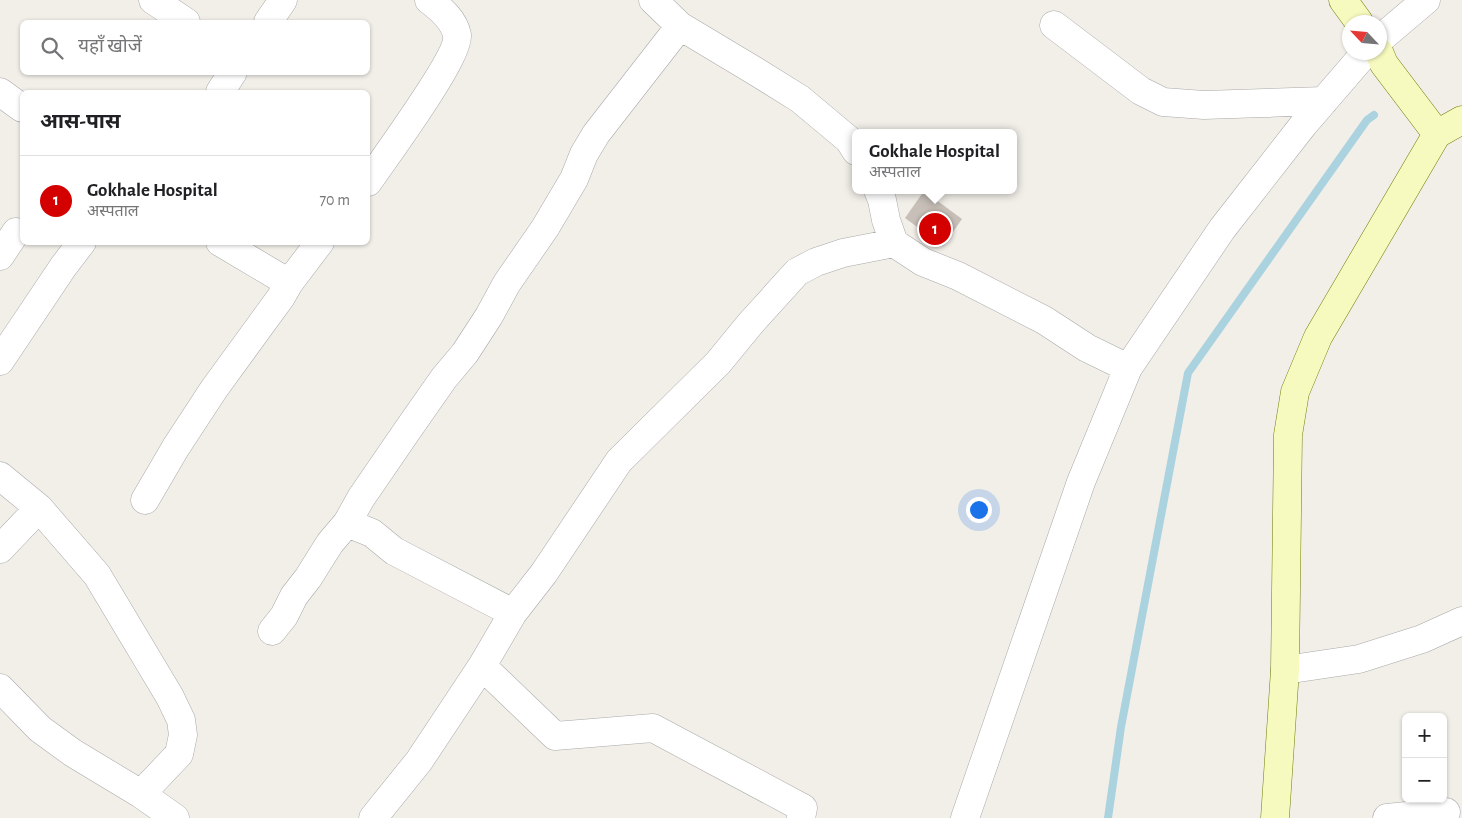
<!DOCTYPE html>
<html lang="hi">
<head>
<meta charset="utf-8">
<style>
	:root { --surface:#fff; --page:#f6f6f6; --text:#202124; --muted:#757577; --line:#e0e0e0; --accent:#d40000 }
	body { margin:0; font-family:"Alegreya Sans","Noto Sans Devanagari",sans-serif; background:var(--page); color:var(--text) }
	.controls { position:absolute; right:15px; bottom:15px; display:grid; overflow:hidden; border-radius:8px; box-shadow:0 1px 4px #0004 }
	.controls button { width:45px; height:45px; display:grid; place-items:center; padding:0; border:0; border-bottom:1px solid var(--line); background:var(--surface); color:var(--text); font:25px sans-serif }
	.compass { position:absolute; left:1342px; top:15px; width:45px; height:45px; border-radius:50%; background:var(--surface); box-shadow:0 1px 4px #0004; rotate:296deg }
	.you { position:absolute; left:978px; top:509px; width:18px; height:18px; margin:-12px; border:4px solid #fff; border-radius:50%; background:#1a73e8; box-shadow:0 0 0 8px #1a73e833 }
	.badge { display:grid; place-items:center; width:32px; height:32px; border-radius:50%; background:var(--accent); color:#fff; font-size:16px; font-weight:700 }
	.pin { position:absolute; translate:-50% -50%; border:2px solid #fff; box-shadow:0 1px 5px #0006 }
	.popup { position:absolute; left:852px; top:129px; width:165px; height:65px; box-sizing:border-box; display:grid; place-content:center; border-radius:8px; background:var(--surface); filter:drop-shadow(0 1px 4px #0005); font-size:16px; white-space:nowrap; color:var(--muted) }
	.popup b { font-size:19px; color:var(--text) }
	.popup::after { content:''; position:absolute; left:50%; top:100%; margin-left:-10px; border:10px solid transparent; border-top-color:var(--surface) }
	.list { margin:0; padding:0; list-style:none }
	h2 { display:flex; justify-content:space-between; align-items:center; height:65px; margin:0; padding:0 20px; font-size:21px }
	h2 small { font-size:16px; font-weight:400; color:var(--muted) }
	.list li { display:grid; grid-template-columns:32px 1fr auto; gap:15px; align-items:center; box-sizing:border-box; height:90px; padding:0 20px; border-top:1px solid var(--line) }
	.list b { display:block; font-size:19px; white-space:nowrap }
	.list p { margin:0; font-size:16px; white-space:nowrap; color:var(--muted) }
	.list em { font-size:16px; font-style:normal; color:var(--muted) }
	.icon { flex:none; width:28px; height:28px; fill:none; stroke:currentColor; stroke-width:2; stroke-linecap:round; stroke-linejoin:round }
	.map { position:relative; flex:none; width:1462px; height:818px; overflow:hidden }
	.search { position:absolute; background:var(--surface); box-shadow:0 1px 4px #0004; left:20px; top:20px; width:350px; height:55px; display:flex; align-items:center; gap:12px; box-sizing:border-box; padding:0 18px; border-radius:8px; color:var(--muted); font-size:19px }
	.panel { position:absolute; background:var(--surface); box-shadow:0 1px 4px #0004; left:20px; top:90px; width:350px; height:155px; border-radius:8px }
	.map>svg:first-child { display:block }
</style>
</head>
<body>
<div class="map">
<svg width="1462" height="818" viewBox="0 0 1462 818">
	<rect width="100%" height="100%" fill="#f2efe9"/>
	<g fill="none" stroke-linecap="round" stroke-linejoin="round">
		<path stroke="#aad3df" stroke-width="8" d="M1108 818 1121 727 1188 373 1367 120 1374 115"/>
	</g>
	<path fill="#c7bfb8" d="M924 191 962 219 943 246 905 218Z"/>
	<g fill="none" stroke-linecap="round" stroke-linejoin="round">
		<defs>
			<path id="street" d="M153 0 186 22
				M653 0 680 26 755 71 800 99 849 140 856 151
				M268 22 283 0
				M1054 25 1141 91 1163 102 1204 105 1324 101
				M1380 39 1426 0
				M0 92 22 108
				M220 92 233 72
				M368 182C383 160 460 56 457 35 454 20 441 9 429 0
				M878 190 882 200 886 220 894 243 923 262 958 276 1044 320 1087 348 1128 368
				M220 242 289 283
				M0 256 16 232
				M0 361 63 267 82 242
				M0 476 39 508 97 575 170 697 181 720 183 735 179 754 141 794
				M145 500 176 447 214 389 281 297 289 283 320 242
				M347 523 372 533 394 551 513 613
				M0 549 39 508
				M272 631 284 616 294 596 308 578 330 543 347 523 361 498 409 428 444 378 465 353 489 316 507 283 545 228 574 179 584 154 596 134 680 26
				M482 666 555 736 653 728 803 808 801 818
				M1285 670 1359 659 1422 639 1462 621
				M0 688 40 729 73 753 141 794 175 818
				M373 818 419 761 482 666 513 613 544 573 619 461 718 363 750 324 797 272 816 262 843 253 894 243
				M965 818 1081 482 1128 368 1222 229 1304 124 1366 52
				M1387 818 1446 812"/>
			<path id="secondary" d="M1343 0 1359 22
				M1379 52 1384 64 1437 134
				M1275 818 1285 670 1288 435 1295 392 1318 337 1437 134 1462 120"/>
		</defs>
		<use href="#street" stroke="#a9a9a9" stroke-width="29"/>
		<use href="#secondary" stroke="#707d05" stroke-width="29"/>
		<use href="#street" stroke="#fff" stroke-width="28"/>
		<use href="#secondary" stroke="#f7fabf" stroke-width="28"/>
	</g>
</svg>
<div class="controls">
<button>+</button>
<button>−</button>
</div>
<svg class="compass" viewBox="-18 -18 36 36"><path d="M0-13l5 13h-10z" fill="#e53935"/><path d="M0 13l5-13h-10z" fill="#757577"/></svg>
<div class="you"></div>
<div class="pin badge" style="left:935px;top:229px">1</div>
<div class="popup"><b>Gokhale Hospital</b>अस्पताल</div>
<div class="search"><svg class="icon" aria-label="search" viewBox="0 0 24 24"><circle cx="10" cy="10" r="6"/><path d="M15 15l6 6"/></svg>यहाँ खोजें</div>
<section class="panel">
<h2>आस-पास<small></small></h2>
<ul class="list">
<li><span class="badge">1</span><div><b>Gokhale Hospital</b><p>अस्पताल</p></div><em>70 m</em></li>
</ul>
</section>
</div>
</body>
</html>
